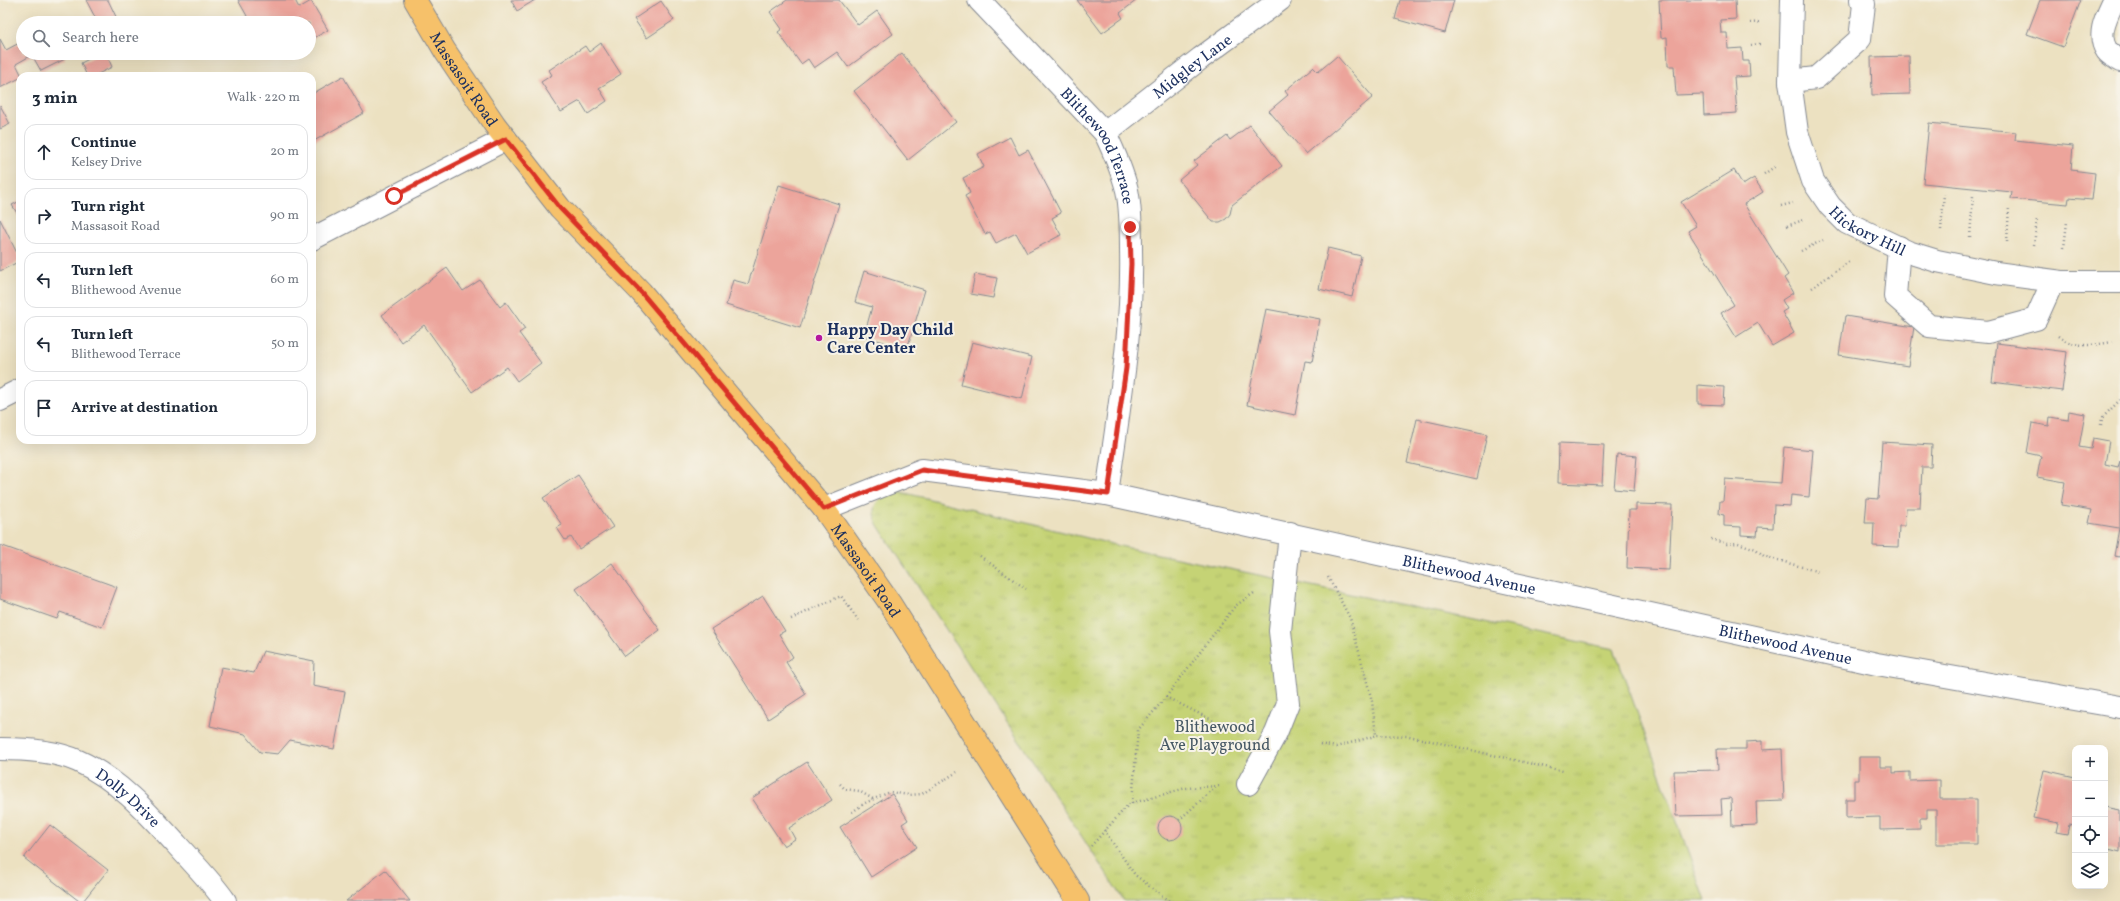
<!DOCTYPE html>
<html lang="en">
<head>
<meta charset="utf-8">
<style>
	:root { --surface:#fff; --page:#f2f2f3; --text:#1f2937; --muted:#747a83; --line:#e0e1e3 }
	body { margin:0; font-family:Vollkorn,serif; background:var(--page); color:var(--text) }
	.controls { position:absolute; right:12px; bottom:12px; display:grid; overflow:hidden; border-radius:8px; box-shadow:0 4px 16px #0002 }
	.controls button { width:36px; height:36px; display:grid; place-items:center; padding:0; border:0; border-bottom:1px solid var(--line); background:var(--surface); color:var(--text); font:20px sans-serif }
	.stop { position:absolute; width:12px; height:12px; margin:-9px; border:3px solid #d93025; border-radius:50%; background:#fff }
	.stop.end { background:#d93025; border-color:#fff; box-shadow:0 1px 4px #0008 }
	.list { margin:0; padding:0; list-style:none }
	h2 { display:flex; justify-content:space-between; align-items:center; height:52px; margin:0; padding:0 16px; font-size:17px }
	h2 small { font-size:13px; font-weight:400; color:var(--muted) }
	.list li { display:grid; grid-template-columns:26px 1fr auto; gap:12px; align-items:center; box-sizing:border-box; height:56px; margin:0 8px 8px; padding:0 8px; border:1px solid var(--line); border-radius:12px }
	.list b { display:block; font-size:15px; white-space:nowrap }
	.list p { margin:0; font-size:13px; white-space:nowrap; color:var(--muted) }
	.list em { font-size:13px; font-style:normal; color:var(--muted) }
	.icon { flex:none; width:22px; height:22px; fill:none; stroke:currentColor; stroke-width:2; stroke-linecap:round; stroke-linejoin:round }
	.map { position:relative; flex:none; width:2120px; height:901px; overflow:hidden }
	.search { position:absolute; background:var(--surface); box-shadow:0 4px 16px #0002; left:16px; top:16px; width:300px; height:44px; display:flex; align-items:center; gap:10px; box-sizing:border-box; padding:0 14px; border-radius:22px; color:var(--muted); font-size:15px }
	.panel { position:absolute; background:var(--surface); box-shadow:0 4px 16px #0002; left:16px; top:72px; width:300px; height:372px; border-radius:12px }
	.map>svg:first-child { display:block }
</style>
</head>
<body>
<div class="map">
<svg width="2120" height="901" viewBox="0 0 2120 901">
	<defs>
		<pattern id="park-tufts" width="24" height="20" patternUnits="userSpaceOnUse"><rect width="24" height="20" fill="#c5d375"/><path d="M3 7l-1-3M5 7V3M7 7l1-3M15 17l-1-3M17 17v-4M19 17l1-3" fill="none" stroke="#a9b568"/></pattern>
	</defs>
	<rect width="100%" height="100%" fill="#f7f3e8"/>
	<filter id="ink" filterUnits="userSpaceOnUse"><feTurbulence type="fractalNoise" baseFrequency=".025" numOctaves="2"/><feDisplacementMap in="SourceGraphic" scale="8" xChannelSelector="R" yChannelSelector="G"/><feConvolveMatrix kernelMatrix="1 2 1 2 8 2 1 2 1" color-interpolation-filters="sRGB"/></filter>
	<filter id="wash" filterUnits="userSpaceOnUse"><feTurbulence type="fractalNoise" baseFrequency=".012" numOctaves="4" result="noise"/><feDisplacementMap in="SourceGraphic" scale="16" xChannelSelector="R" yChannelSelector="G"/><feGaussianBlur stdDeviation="0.9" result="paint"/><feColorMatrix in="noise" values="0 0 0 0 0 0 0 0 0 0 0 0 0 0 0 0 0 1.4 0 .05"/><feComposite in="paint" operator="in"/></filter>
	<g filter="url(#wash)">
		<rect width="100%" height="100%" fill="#ece1c1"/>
		<path fill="url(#park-tufts)" stroke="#70816a" d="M897 491 1124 547 1614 649 1706 901H1124L877 524C868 503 880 497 897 491Z"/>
		<g id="blocks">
			<path fill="#eca49b" d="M86 0H108L119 23H98Z
				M238 0H295L299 8 311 1 328 30 309 41V23H251Z
				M511 0H535L517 11Z
				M787 0H839L858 25 877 11 893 34 848 67 837 52 814 68 808 59 801 64 778 32 782 29 770 12Z
				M1077 0H1137L1120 13 1123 18 1102 33Z
				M1400 0H1454L1445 33 1395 19Z
				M1659 0H1735L1736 19 1720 20 1721 33H1727L1728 49 1742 48 1743 61H1749L1750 76 1734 77 1737 113 1704 115 1703 94 1676 95 1674 66H1668L1667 37 1661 38Z
				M2040 0H2081L2063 47 2027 34Z
				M661 1 674 20 647 38 634 19Z
				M0 39 6 50 23 41V53H61L65 59 41 71 32 55 16 64 22 76 20 78 0 88Z
				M601 43 621 74 599 88 607 101 588 114 580 101 561 112 541 82 552 75 549 70 585 46 589 52Z
				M101 53H106L112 67 94 76H87L81 63Z
				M902 53 956 122 908 160 854 91Z
				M1337 56 1373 97 1306 154 1269 111 1288 95 1285 91 1313 67 1318 72Z
				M1909 56 1910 94 1872 95 1871 57Z
				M343 76 364 113 312 142V94Z
				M0 105 10 124 0 129Z
				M1929 123 2016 132 2015 140 2073 146 2071 170 2095 173 2092 200 2069 198 2068 204 2011 199 2012 192 1923 183Z
				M1250 125 1282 166 1232 205 1230 214 1226 219 1220 222H1213L1179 180 1197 165 1194 161 1227 136 1230 140Z
				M1010 137 1019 155 1028 150 1061 213 1052 218 1061 235 1027 253 1016 233 996 243 990 232 985 234 965 196 970 193 963 178 984 167 978 154Z
				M1734 170 1743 185 1754 178 1763 192 1744 204 1788 275 1784 278 1793 293 1782 300 1787 309 1782 312 1794 333 1772 346 1758 323 1736 337 1721 313 1734 305 1688 231 1696 226 1681 202Z
				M779 185 839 204 800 328 726 305 733 280 748 284Z
				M20 201V218L12 205Z
				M0 219 20 259V261L0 271Z
				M1328 248 1361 256 1352 297 1319 289Z
				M447 268 463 291 480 280 500 307 506 302 525 329 519 333 541 363 517 381 507 367 472 392 424 325 401 342 382 315Z
				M864 271 925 290 907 349 864 336 872 307 855 302Z
				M975 274 997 278 993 298 971 294Z
				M1266 309 1320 319 1312 362 1305 361 1295 415 1247 405Z
				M1845 316 1914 327 1908 366 1839 355Z
				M972 342 1032 357 1022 399 961 384Z
				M1997 343 2067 352 2062 391 1992 382Z
				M1698 385 1724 387 1723 405 1698 404Z
				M2069 411 2085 414 2079 447 2091 449 2093 438 2109 441 2105 464 2118 467 2120 461V557L2114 556 2119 528 2089 523 2092 510 2061 505 2065 482 2037 477 2041 456 2027 453 2032 423 2049 426 2050 417 2068 420Z
				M1417 419 1487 434 1477 479 1407 463Z
				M1882 442 1932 445 1931 467H1922L1920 508H1906L1905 526H1899L1898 547 1873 546 1874 523H1865L1867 498 1878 499Z
				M1559 443 1604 445 1602 485 1558 483Z
				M1784 447 1813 450 1809 497 1791 495 1790 506 1774 505 1773 528 1758 527 1757 536 1741 535V527L1724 526V515L1719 514 1720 501H1723L1725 479 1781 483Z
				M1617 454 1637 456 1634 491 1614 489Z
				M578 475 613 527 579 549 571 537 565 540 557 528 562 525 543 498Z
				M1636 504 1672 505 1669 570 1627 568 1629 510H1636Z
				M0 545 117 587 102 627 60 612 57 619 0 599Z
				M612 563 660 630 625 656 576 589Z
				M763 596 785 631 779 634 793 657 786 662 806 694 768 719 711 629Z
				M263 651 314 661 313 686 345 692 334 749 290 740 278 754 260 752 245 734 210 726 221 667 254 673Z
				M1762 741V750L1782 749 1784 800 1756 801 1757 825 1732 826 1731 798 1721 799 1722 815 1676 816 1674 771 1718 770 1717 749H1746V742Z
				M1859 757H1880V767H1893V773L1910 772V781L1940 780V799H1977V844H1936V810H1927V818H1920V829L1880 830V817L1846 818V799H1854V780H1859Z
				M807 762 832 800 789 828 795 839 784 846 752 798Z
				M2044 770 2075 777V826L2069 825 2067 834 2056 832 2058 823 2033 818Z
				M892 794 908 820 902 824 917 847 871 877 840 827Z
				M2105 807 2120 810V852L2105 848Z
				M1158 828a12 12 0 1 1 24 0a12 12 0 1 1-24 0Z
				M50 825 108 870 83 901H79L24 858Z
				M385 870 410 901H346Z"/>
		</g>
	</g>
	<g filter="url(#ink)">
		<use href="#blocks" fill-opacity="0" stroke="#848890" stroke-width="1"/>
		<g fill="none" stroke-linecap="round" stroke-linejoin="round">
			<defs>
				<g id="minor">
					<path id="s1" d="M979 0 1105 133C1114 152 1122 170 1127 190 1131 209 1131 230 1131 250 1133 332 1118 413 1107 494"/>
					<path id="s2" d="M1792 0 1790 81 1797 132 1813 181 1830 206 1847 223 1908 252 1937 261 1996 273 2062 282H2120"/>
					<path d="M2114 0C2107 15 2096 35 2107 51 2110 55 2116 58 2120 61"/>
					<path d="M1790 81 1816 78 1860 39 1864 4 1861 0"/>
					<path id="s3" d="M1105 133 1201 58 1280 0"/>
					<path d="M312 239 506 139"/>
					<path d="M1899 247 1895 296 1929 326 1988 332 2036 319 2053 281"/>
					<path d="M0 400 20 390"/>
					<path id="s4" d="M824 509 922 470 1107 494 1877 664 2120 707"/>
					<path id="s5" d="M0 749C24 749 56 751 78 761 118 779 148 813 177 845 194 864 211 881 225 901"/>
					<path d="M1248 784 1276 733 1288 703 1280 631 1290 533"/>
				</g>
				<g id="major">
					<path id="s6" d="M415 0 445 51 495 125 560 208 641 292 824 509 889 602 1078 901"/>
				</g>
			</defs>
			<use href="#minor" stroke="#848890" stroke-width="24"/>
			<use href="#major" stroke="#848890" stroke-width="24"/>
			<path stroke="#848890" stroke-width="2.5" stroke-dasharray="1 3" stroke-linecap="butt" d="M1750 23 1761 22
				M1751 45 1760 44
				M1764 174 1776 166
				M1781 206 1793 203
				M1787 226 1803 220
				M1941 230 1944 194
				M1970 237 1973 196
				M2007 242 2009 207
				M2034 245 2037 219
				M2064 248 2067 222
				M1801 251 1823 240
				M1812 288 1850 261
				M2058 336C2075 349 2093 345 2112 342
				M2101 425 2102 418 2120 400
				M1711 539 1727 544 1738 543 1756 549 1764 556 1819 572
				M980 556 1026 589
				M1328 577 1350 618 1372 701 1376 735 1409 736 1563 771
				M791 619 841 596 858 620
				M1166 697 1235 606 1254 593
				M1320 744 1336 747 1378 735
				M840 784 845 789 859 791 873 799
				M1132 803 1138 730 1166 697 1214 721
				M852 812 865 803 890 792 909 795 922 794 957 772
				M1179 820 1217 786
				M1104 830 1135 875 1169 901
				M1091 846 1129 804 1186 788 1220 786"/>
			<use href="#minor" stroke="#fff" stroke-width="22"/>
			<use href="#major" stroke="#f6c16b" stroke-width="22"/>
		</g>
	</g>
	<g fill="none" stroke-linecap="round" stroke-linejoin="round" filter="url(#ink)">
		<path stroke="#d93025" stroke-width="5" d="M394 196 506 139 560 208 641 292 824 509 922 470 1108 494 1126 368 1131 264 1130 227"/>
	</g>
	<circle fill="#b5179e" stroke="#f7f3e8" stroke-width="1.5" cx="819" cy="338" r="4"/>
	<g text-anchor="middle" stroke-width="4" stroke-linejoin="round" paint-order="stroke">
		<g font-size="16" fill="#1b2f5e" stroke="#f7f3e8">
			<text dy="6" stroke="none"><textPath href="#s3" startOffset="110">Midgley Lane</textPath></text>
			<text dy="6" stroke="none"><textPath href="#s6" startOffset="93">Massasoit Road</textPath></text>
			<text dy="6" stroke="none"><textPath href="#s1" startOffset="191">Blithewood Terrace</textPath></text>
			<text dy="6" stroke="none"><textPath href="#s2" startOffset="260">Hickory Hill</textPath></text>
			<text dy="6" stroke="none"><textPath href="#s6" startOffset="729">Massasoit Road</textPath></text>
			<text dy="6" stroke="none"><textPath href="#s4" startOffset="663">Blithewood Avenue</textPath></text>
			<text dy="6" stroke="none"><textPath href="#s4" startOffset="987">Blithewood Avenue</textPath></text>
			<text dy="6" stroke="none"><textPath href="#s5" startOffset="142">Dolly Drive</textPath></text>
		</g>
		<g font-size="16" font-weight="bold" fill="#1b2f5e" stroke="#f7f3e8" text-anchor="start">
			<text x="827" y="335">Happy Day Child<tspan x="827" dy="18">Care Center</tspan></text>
		</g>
		<g font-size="16" fill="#465864" stroke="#f7f3e8">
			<text x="1215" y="732">Blithewood<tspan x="1215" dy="18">Ave Playground</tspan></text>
		</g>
	</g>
</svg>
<div class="controls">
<button>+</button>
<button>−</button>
<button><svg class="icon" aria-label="locate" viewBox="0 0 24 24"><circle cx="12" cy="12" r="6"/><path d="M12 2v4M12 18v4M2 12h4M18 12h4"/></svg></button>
<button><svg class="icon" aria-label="layers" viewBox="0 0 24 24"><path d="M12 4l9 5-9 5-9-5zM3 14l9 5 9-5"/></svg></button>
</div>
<div class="stop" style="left:394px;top:196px"></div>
<div class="stop end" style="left:1130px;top:227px"></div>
<div class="search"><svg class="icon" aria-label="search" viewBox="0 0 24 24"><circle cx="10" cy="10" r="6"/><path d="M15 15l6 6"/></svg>Search here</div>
<section class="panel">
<h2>3 min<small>Walk · 220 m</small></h2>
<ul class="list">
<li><svg class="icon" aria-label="ahead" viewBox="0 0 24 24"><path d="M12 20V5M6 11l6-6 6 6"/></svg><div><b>Continue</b><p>Kelsey Drive</p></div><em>20 m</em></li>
<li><svg class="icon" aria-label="right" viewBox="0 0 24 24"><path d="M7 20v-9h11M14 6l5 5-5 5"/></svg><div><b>Turn right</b><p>Massasoit Road</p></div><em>90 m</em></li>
<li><svg class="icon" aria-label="left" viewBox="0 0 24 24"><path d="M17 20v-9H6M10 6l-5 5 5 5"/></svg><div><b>Turn left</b><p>Blithewood Avenue</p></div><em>60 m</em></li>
<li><svg class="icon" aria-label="left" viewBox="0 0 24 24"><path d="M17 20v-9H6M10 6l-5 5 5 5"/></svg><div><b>Turn left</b><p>Blithewood Terrace</p></div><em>50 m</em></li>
<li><svg class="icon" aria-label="arrive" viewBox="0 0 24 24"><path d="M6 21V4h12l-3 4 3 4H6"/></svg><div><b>Arrive at destination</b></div></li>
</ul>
</section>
</div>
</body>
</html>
